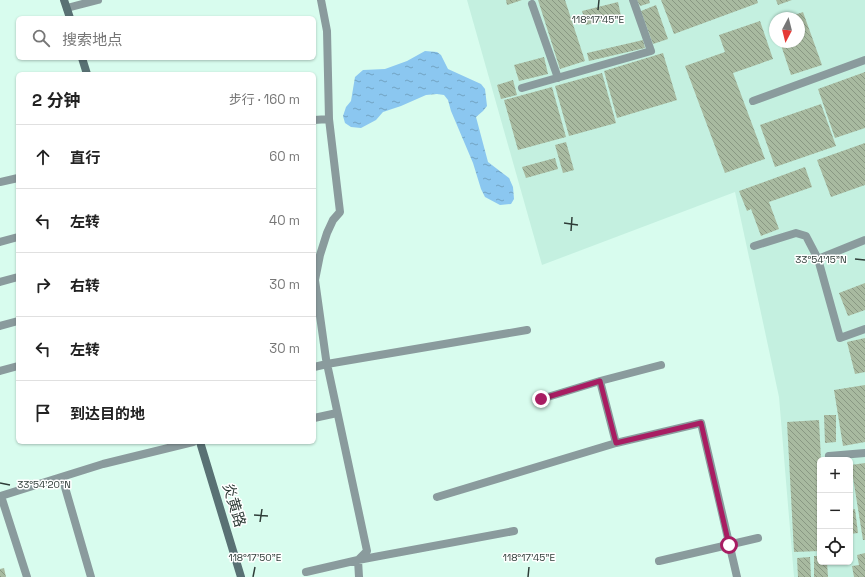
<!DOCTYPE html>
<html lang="zh">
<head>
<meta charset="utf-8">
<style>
	:root { --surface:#fff; --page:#f6f6f6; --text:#222; --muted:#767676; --line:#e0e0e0 }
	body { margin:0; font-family:"Space Grotesk","Noto Sans SC",sans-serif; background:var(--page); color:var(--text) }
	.controls { position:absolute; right:12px; bottom:12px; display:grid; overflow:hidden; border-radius:6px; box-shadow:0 1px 3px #0004 }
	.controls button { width:36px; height:36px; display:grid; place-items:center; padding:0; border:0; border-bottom:1px solid var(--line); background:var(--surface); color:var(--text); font:20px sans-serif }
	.compass { position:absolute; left:769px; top:12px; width:36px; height:36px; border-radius:50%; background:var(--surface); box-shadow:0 1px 3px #0004; rotate:187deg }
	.stop { position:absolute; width:12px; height:12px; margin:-9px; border:3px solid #a81d62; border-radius:50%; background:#fff }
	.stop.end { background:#a81d62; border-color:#fff; box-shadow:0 1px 4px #0008 }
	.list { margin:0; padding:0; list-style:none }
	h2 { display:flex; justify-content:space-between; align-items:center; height:52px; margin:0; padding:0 16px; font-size:17px }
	h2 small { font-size:13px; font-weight:400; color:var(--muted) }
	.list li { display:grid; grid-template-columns:26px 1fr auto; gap:12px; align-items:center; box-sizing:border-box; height:64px; padding:0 16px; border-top:1px solid var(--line) }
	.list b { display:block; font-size:15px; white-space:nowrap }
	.list em { font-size:13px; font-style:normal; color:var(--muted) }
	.icon { flex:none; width:22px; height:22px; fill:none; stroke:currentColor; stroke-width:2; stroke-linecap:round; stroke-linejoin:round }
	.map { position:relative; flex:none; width:865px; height:577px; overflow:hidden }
	.search { position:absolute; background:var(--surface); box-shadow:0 1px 3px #0004; left:16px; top:16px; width:300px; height:44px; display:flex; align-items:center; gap:10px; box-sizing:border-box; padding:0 14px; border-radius:6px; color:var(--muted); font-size:15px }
	.panel { position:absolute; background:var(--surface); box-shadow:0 1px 3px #0004; left:16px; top:72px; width:300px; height:372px; border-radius:6px }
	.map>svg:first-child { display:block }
</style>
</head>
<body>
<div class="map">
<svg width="865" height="577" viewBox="0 0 865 577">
	<defs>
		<pattern id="water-ripples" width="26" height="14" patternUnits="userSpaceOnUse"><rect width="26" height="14" fill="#8bc7f0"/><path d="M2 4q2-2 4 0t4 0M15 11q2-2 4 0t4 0" fill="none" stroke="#72a3c3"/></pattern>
		<pattern id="building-back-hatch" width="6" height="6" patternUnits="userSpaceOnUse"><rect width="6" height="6" fill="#a8baa0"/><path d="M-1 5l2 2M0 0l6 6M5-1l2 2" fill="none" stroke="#899883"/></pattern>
	</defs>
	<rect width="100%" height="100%" fill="#d8fcee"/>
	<path fill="#c4f0e0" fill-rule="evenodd" d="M467 0H865V577H794L779 397 735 192 542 265ZM775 18H799V42H775ZM820 460H850V562H820Z"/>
	<path fill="url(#water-ripples)" d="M425 51 437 52 441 55 448 69 481 84 485 89 487 106 483 111 476 117 488 162 509 178 513 187 514 199 511 204 500 205 485 197 481 189 473 163 451 111 448 100 444 95 437 94 426 95 401 106 383 112 376 120 361 128 351 127 345 123 343 116 346 107 351 101 355 77 363 70 385 69 407 61Z"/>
	<path fill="url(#building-back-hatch)" d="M506 0H522L507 5Z
		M538 0H565L585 61 560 69Z
		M637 0H649L650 3 640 6Z
		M661 0H757L758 3 674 34Z
		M776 0H792L778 5Z
		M618 2 621 16 586 25 582 11Z
		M656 5 668 39 653 44 641 11Z
		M803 12 822 65 791 75 780 42H799V18H786Z
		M760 21 773 59 733 73 765 159 725 173 685 66 725 52 719 35Z
		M643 40 645 48 589 61 587 53Z
		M663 53 677 100 617 118 604 71Z
		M544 57 548 74 519 81 514 65Z
		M865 72V128L835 138 818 89Z
		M602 73 616 123 569 136 555 86Z
		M513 80 517 95 501 99 497 85Z
		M552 87 566 137 518 150 504 100Z
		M821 104 836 146 775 167 760 125Z
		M566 142 574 170 563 173 555 145Z
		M865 143V185L831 197 817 160Z
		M555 158 558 169 526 178 522 167Z
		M805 167 812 187 769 202 779 229 761 236 751 209 747 211 739 191Z
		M865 283V310L848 316 839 293Z
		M865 338V372L855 374 847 342Z
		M865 385V442L843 446 834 390Z
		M824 415H836V442L825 443Z
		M819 420 821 460H820V551L794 552 787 422Z
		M865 463V540H863L851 465Z
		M850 475 853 496 850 497Z
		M855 509 858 533 850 534V510Z
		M865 553V577H854L852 566 859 565 857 555Z
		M814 556H820V562H827L828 577H814Z
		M810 557 811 577H798L797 558Z
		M4 568 6 577H0V569Z"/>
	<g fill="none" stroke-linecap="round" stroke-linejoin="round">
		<path stroke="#8a9b9d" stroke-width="8" d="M321 0 327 31 329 119 340 212 333 220 327 233 320 255 315 280 326 359 367 551 358 560 359 577
			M532 4 558 78
			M67 8 98 0
			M522 88 651 51 633 0
			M753 101 865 60
			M314 120 329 119
			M0 182 18 178
			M0 242 18 237
			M754 246 796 233 806 236 818 259 840 338 865 329
			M818 259 865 240
			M0 282 18 277
			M0 326 18 321
			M314 367 327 364 527 330
			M0 371 18 366
			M600 381 616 443
			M541 399 600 381 661 365
			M314 418 337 413
			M830 460 829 456 865 453
			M62 477 91 577
			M437 497 616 443 701 423 737 577
			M659 561 758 538
			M306 572 358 560 514 531
			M27 577 1 496 103 464 193 442"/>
		<path stroke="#597174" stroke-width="8" d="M64 0 70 18
			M82 58 87 74
			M200 442 241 577"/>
	</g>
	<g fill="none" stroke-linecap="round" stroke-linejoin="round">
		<path stroke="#a81d62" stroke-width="5" d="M541 399 600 381 616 443 701 423 729 545"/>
	</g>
	<path fill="none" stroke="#2f3d38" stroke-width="1.5" d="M598 10 599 0M564 223 578 225M571 231 572 217M855 259 865 260M0 483 10 485M254 515 268 516M260 522 262 509M253 577 255 567M528 577 529 567"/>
	<g text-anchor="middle" stroke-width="3" stroke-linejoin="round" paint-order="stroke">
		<g font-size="15" fill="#2f3d38" stroke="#fff">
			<text transform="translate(234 505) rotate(73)" y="5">炎黄路</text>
		</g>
	</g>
	<g font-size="10" text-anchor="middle" fill="#2f3d38" stroke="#fff" stroke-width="3" stroke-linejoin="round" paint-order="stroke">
		<text x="598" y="23">118°17'45"E</text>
		<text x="821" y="263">33°54'15"N</text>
		<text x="44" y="488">33°54'20"N</text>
		<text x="255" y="561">118°17'50"E</text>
		<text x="529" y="561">118°17'45"E</text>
	</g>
</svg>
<div class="controls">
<button>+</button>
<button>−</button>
<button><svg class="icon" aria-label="locate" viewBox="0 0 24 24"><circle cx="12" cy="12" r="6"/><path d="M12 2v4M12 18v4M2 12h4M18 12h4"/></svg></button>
</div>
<svg class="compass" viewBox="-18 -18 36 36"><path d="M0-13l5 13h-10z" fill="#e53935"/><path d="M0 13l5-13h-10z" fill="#767676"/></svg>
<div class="stop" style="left:729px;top:545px"></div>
<div class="stop end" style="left:541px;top:399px"></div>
<div class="search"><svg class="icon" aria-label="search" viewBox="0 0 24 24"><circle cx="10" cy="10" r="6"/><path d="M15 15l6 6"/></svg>搜索地点</div>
<section class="panel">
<h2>2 分钟<small>步行 · 160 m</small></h2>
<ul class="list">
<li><svg class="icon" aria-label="ahead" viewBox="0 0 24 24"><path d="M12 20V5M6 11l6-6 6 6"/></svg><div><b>直行</b></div><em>60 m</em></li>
<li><svg class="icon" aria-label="left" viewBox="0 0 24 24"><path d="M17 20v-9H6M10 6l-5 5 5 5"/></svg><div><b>左转</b></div><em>40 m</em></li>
<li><svg class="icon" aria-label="right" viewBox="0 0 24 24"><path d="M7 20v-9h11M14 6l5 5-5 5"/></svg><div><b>右转</b></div><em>30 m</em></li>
<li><svg class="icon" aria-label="left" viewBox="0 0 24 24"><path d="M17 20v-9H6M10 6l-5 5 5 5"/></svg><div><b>左转</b></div><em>30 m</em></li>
<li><svg class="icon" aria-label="arrive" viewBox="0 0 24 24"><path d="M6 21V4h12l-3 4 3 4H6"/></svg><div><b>到达目的地</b></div></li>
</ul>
</section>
</div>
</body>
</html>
